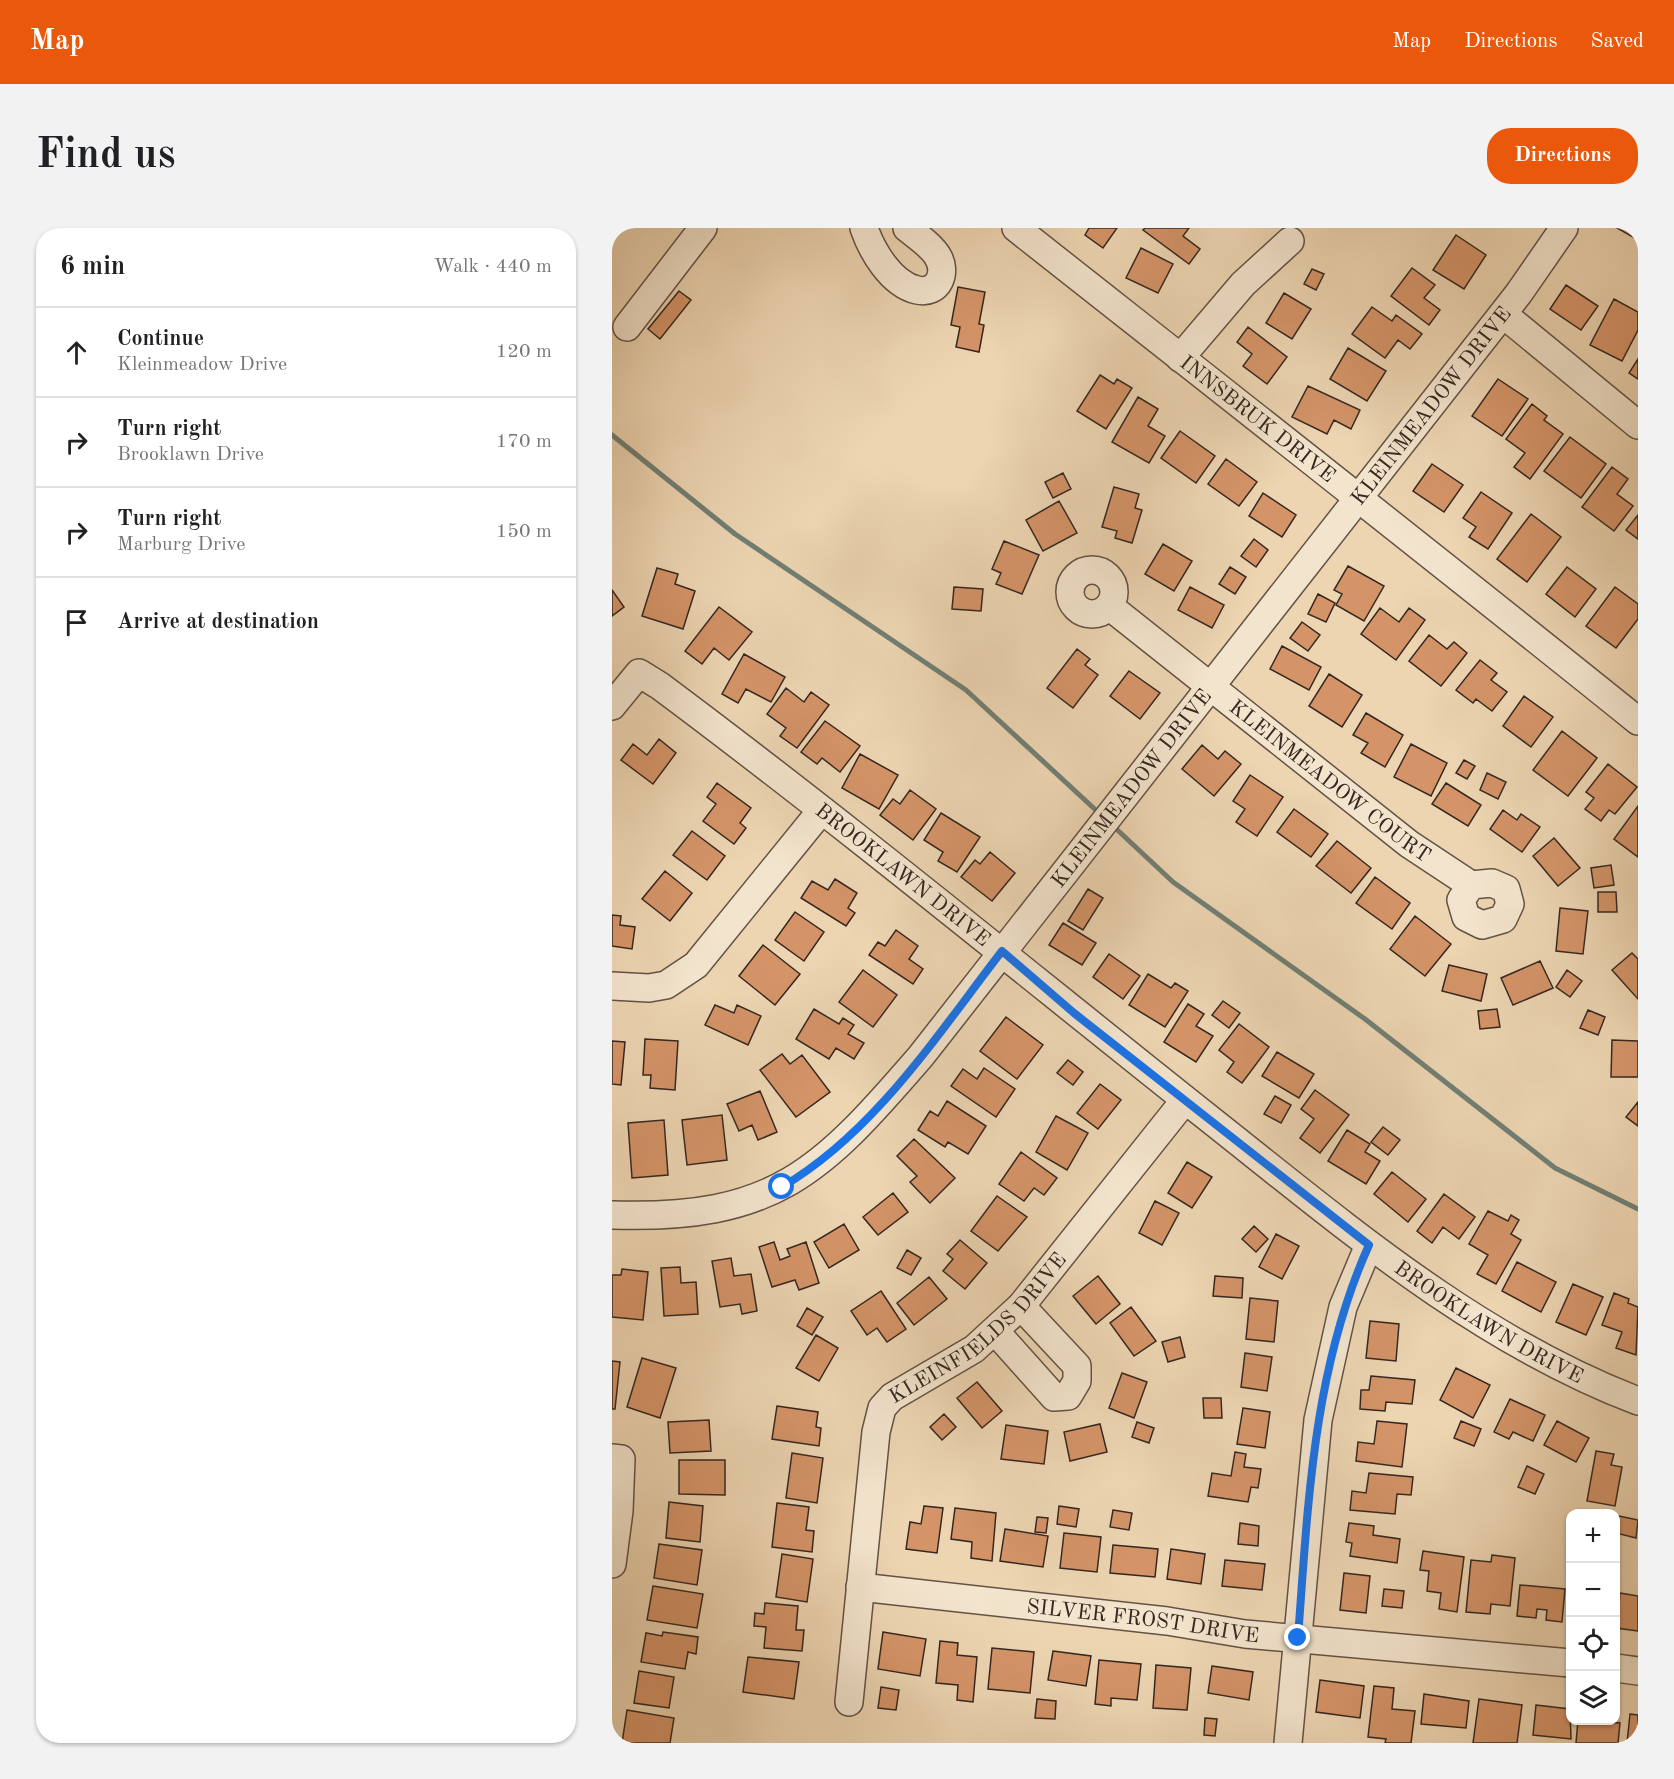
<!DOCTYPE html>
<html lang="en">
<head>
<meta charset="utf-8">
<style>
	:root { --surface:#fff; --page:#f2f2f2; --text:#202124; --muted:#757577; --line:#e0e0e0; --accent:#ea580c }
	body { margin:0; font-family:"Old Standard TT",serif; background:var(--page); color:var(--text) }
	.controls { position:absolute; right:18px; bottom:18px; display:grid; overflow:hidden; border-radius:12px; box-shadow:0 2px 4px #0004 }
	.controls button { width:54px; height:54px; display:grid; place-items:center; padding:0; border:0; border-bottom:2px solid var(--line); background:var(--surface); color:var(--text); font:30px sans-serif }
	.stop { position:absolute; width:18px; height:18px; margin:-14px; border:4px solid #1a73e8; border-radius:50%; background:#fff }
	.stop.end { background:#1a73e8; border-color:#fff; box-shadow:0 2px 6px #0008 }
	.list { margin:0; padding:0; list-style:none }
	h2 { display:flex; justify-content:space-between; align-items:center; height:78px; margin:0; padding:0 24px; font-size:26px }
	h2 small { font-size:20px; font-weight:400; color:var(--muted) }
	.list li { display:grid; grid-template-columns:39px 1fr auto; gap:18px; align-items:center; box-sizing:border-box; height:90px; padding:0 24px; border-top:2px solid var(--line) }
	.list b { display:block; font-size:22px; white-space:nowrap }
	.list p { margin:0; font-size:20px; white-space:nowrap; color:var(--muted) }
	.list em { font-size:20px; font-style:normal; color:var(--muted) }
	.icon { flex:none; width:33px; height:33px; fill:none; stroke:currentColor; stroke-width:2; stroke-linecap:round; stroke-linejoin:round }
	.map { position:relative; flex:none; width:1026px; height:1515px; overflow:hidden; border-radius:24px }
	header { display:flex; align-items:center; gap:36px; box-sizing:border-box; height:84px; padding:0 30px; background:var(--accent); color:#fff }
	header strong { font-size:28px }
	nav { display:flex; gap:33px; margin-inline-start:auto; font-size:21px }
	.intro { display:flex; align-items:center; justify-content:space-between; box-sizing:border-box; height:144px; padding:0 36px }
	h1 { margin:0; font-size:42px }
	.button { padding:15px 27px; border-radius:24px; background:var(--accent); color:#fff; font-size:21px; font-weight:700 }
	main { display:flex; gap:36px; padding:0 36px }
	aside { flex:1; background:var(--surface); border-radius:24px; box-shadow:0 2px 4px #0004 }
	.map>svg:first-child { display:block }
</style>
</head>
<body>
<header>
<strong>Map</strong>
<nav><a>Map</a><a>Directions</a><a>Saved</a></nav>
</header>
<div class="intro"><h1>Find us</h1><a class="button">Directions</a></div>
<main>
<aside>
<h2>6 min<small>Walk · 440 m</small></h2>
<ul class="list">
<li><svg class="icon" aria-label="ahead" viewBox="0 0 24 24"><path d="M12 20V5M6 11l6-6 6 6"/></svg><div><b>Continue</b><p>Kleinmeadow Drive</p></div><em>120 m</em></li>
<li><svg class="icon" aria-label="right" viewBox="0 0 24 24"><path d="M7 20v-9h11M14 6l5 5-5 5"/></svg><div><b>Turn right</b><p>Brooklawn Drive</p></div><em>170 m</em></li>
<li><svg class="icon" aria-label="right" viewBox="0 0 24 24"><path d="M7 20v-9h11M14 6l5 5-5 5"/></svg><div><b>Turn right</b><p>Marburg Drive</p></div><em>150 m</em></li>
<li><svg class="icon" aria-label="arrive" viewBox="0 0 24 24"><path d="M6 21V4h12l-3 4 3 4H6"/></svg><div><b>Arrive at destination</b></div></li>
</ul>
</aside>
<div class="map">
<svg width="1026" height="1515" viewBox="0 0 1026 1515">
	<rect width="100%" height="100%" fill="#edd5b2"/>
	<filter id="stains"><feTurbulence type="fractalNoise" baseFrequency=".00333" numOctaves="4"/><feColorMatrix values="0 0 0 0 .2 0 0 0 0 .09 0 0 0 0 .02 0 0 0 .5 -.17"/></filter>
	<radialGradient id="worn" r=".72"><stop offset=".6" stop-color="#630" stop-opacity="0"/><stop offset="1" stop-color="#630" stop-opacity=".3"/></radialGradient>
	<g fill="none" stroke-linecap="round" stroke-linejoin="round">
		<path stroke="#717f74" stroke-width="5" d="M0 207 123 306 354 462 488 586
			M499 596 561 654 753 791 943 940 1026 981"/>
	</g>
	<path fill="#d49468" stroke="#352721" stroke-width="1.5" d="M477 0H505L491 20 473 7Z
		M533 0H577L571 8 588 21 577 36 531 2Z
		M1005 0H1026V12Z
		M844 7 874 27 852 61 821 42Z
		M529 20 561 36 546 65 514 50Z
		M800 40 823 57 812 70 828 82 817 97 779 68Z
		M700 41 712 46 704 62 692 56Z
		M954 57 986 78 969 102 938 81Z
		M346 59 373 64 367 96 372 97 367 124 344 119 348 99 339 97Z
		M67 63 79 72 48 111 36 101Z
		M672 65 699 81 680 111 654 95Z
		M1002 71 1026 84V102L1010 133 978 117Z
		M760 79 780 93 784 87 810 106 798 121 786 112 773 130 740 106Z
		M636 99 675 129 655 156 631 138 640 126 625 114Z
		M736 120 774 143 755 173 718 151Z
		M1026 131V151L1017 145Z
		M488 147 502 156 505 151 520 160 494 201 465 183Z
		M886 151 916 171 890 208 860 188Z
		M696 158 748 182 739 201 722 192 715 206 680 189Z
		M526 169 546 181 536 198 553 208 537 235 500 214Z
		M920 176 935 188 932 192 951 206 918 251 902 239 913 225 894 211Z
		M568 203 603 228 584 255 549 230Z
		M958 209 994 236 969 270 932 243Z
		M614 231 645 254 627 278 596 256Z
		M820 236 851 257 832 284 801 263Z
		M1000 239 1016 251 1005 266 1021 278 1002 303 970 279Z
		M451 245 459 261 441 270 433 254Z
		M502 259 527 266 523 280 530 282 520 315 503 310 505 303 490 299Z
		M869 264 900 285 876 321 857 309 864 299 851 290Z
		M651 265 684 287 670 309 637 288Z
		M447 273 465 305 431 323 414 292Z
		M919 286 949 309 915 354 885 331Z
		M1026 287V311L1014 302Z
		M642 311 656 322 644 339 629 328Z
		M392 313 427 327 410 366 384 356 389 345 380 341Z
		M551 316 580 333 562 363 533 346Z
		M736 338 772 358 752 393 724 377 730 366 722 362Z
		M618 339 634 349 623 366 607 356Z
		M955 339 984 361 963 389 934 366Z
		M45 340 66 346 63 356 83 363 71 401 30 388Z
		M342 359 371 361 369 383 340 381Z
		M578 359 612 377 600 400 566 382Z
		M1003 359 1026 376V391L1004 420 974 398Z
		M0 362 12 379 0 388Z
		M706 366 723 375 714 394 696 386Z
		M107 379 140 404 117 432 102 420 90 436 73 423Z
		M768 380 787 394 797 380 813 392 784 432 749 406Z
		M690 394 708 407 696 423 678 410Z
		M817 407 835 421 842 414 855 425 829 458 797 433Z
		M670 418 709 439 697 462 658 441Z
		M465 421 478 431 473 437 486 447 461 480 435 460Z
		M132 426 173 449 159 474 134 461 126 475 110 466Z
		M868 432 885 445 879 452 895 464 880 483 864 471 861 475 844 462Z
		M517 443 548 465 528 491 498 468Z
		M717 446 750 467 730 499 697 478Z
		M174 460 192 474 199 464 217 477 185 520 168 508 174 500 155 486Z
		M912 468 941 489 919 519 891 498Z
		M754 485 791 507 773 539 749 525 756 515 741 507Z
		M213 493 248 518 228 544 210 530 205 536 189 524Z
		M950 503 985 530 956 568 921 542Z
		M47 511 64 525 41 556 9 532 21 516 35 527Z
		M799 516 835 535 819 568 782 549Z
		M590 517 606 531 613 523 629 536 602 568 570 541Z
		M248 526 286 547 267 581 230 560Z
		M852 532 863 538 855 551 844 545Z
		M996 536 1025 559 1003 586 997 582 989 593 973 581 982 570 974 564Z
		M875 545 894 554 886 571 868 562Z
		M638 547 671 569 645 608 624 594 633 581 621 573Z
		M105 555 139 580 128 595 134 600 122 616 91 593 104 576 95 569Z
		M834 555 869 577 856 598 820 576Z
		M298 562 324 581 301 612 268 587 281 571 288 576Z
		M1026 578V629L1002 611Z
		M682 581 716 606 699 629 665 604Z
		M891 582 905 592 909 586 928 599 910 624 878 601Z
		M329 585 368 609 345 644 326 633 331 624 312 612Z
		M80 603 113 628 95 652 61 627Z
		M942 610 968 640 946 658 921 628Z
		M725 613 759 640 739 665 704 638Z
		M378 624 403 645 380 673 349 649 363 632 368 636Z
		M999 637 1002 657 982 660 979 640Z
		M53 643 80 665 58 693 30 671Z
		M763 649 798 675 780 701 744 675Z
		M223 651 245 665 236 680 243 685 234 698 189 670 200 653 216 662Z
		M476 661 491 670 471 702 456 693Z
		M986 664H1004L1005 684H986Z
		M948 680 976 683 971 726 944 723Z
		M183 684 212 704 192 733 163 712Z
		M0 687 9 688 8 697 23 699 20 721 0 718Z
		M803 688 839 716 813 748 778 721Z
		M451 695 484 715 470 737 437 717Z
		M284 702 306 718 297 731 311 741 301 756 257 727 266 714 273 718Z
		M151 717 188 746 163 777 127 748Z
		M1020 725 1026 731V771L1000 742Z
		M497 726 528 748 511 771 481 749Z
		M928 733 941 760 901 777 889 750Z
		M837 737 875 746 869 773 830 763Z
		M251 742 285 767 261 799 227 774Z
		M955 742 970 753 958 769 944 759Z
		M536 746 559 760 563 755 576 763 553 799 517 777Z
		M611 773 628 785 617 800 600 787Z
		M576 776 592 786 584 798 601 808 584 834 552 814Z
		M103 777 122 785 125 777 149 788 136 817 93 797Z
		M202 781 227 796 231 790 242 797 236 806 252 815 242 831 224 820 217 831 184 811Z
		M885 781 888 799 868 801 866 783Z
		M976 782 993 789 986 807 968 800Z
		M394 789 431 817 405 851 368 823Z
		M627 796 657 819 630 855 615 844 622 834 607 822Z
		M33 811 66 813 63 862 38 860 39 847H31Z
		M1000 812 1026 813V849H999Z
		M0 813 13 814 9 857 0 856Z
		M665 824 702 846 687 870 650 848Z
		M170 826 178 836 190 827 218 864 184 889 148 842Z
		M456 832 471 844 461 857 445 845Z
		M372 840 403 861 384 889 339 858 351 841 365 851Z
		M488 856 509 872 486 901 465 885Z
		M703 862 737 887 708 925 688 910 702 891 689 881Z
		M148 863 165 904 146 912 140 897 127 903 115 876Z
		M663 868 679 877 669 895 652 886Z
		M335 873 374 898 356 926 336 914 333 919 306 902 318 883 326 888Z
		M1026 874V898L1014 889Z
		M110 887 115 932 75 937 70 892Z
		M444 888 476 905 455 942 424 924Z
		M52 892 56 947 20 950 16 895Z
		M771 899 788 912 776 927 759 914Z
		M735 902 758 916 753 924 768 933 754 956 716 933Z
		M302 911 343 950 318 975 298 954 305 948 285 928Z
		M409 924 445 950 432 967 422 960 412 973 387 956Z
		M575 934 600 949 580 980 556 965Z
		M780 944 814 971 796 994 762 966Z
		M281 965 296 984 266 1007 251 989Z
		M832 966 863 989 847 1011 831 999 820 1015 805 1003Z
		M385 968 415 989 386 1023 359 1003Z
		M543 973 567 985 550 1017 527 1005Z
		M876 983 896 993 899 987 907 992 899 1006 909 1012 884 1056 865 1046 876 1027 857 1016Z
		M232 996 247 1022 217 1040 202 1014Z
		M642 998 656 1011 644 1024 630 1011Z
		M664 1006 687 1018 670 1051 647 1039Z
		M348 1012 375 1035 353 1061 331 1043 341 1031 335 1026Z
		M162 1014 168 1032 178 1028 175 1021 194 1014 207 1055 187 1062 183 1052 160 1059 147 1019Z
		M295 1022 309 1030 299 1047 285 1040Z
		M119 1030 122 1048 139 1046 145 1083 130 1086 128 1076 108 1079 100 1033Z
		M905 1034 944 1054 929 1084 890 1063Z
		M68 1039 69 1055 84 1054 86 1086 52 1088 49 1040Z
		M10 1041 36 1044 31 1092 0 1089V1047H9Z
		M486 1048 508 1076 484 1096 461 1068Z
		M603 1048 631 1050 630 1070 601 1068Z
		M317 1049 335 1071 302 1097 285 1075Z
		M961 1056 991 1069 974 1107 944 1094Z
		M269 1063 294 1101 275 1114 265 1100 255 1107 239 1083Z
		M1002 1065 1017 1071 1016 1075 1026 1079 1024 1127 1004 1120 1010 1104 990 1097Z
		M638 1070 666 1073 662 1114 634 1111Z
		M519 1079 544 1113 522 1128 498 1095Z
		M195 1080 211 1089 200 1107 185 1098Z
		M758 1093 787 1096 784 1133 754 1130Z
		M204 1107 226 1120 207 1153 184 1140Z
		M568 1109 573 1129 556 1134 550 1114Z
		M633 1125 660 1129 655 1163 629 1159Z
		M30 1130 64 1140 48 1190 15 1179Z
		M0 1133 8 1134 3 1181H0Z
		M844 1140 878 1157 861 1190 828 1172Z
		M510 1145 535 1154 522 1190 497 1180Z
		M759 1148 803 1152 800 1176 774 1174 773 1183 748 1181 749 1162H757Z
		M365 1154 390 1183 370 1200 345 1170Z
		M591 1170H609L610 1190H592Z
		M898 1171 933 1187 921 1213 901 1204 897 1211 882 1204Z
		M165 1178 206 1184 204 1199 209 1200 207 1218 160 1211Z
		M631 1180 658 1184 653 1220 625 1216Z
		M332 1186 344 1199 330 1212 318 1199Z
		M97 1192 99 1223 58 1225 56 1194Z
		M765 1193 795 1196 790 1239 744 1233 746 1214 762 1216Z
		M849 1193 869 1201 862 1218 842 1210Z
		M945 1193 977 1210 964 1234 932 1217Z
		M525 1194 542 1200 537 1215 520 1209Z
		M488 1196 495 1224 458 1233 452 1204Z
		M394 1197 436 1203 432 1236 389 1231Z
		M984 1223 1002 1226 999 1237 1010 1239 1003 1278 975 1273Z
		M623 1224 634 1226 632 1239 649 1241 646 1260 639 1259 636 1274 596 1268 600 1245 619 1248Z
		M180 1225 211 1230 205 1275 174 1270Z
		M67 1232H113V1267L67 1266Z
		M915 1238 932 1246 923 1266 906 1259Z
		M757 1245 801 1249 799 1267 785 1266 783 1286 738 1282 740 1263 754 1265Z
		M57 1274 91 1278 88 1314 54 1310Z
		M165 1275 197 1279 194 1302 202 1303 200 1324 160 1319Z
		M312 1278 331 1280 325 1325 294 1321 298 1294 309 1296Z
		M447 1278 467 1281 464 1299 445 1296Z
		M343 1280 384 1285 380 1333 359 1330 360 1314 339 1311Z
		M501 1282 520 1285 517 1302 498 1299Z
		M1007 1288 1026 1292 1024 1310 1004 1305Z
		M425 1289 436 1290 434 1305 423 1304Z
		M628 1295 647 1298 646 1318 626 1316Z
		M737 1295 762 1298 761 1307 788 1311 785 1335 738 1328 740 1315 734 1314Z
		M393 1301 436 1308 431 1339 388 1333Z
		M452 1305 489 1309 485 1344 448 1340Z
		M47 1316 90 1322 85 1357 42 1350Z
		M501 1317 546 1321 543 1349 498 1345Z
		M559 1321 593 1326 589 1356 555 1351Z
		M811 1323 852 1329 845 1384 827 1381 829 1365 815 1363 817 1343 808 1342Z
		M170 1326 201 1331 195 1374 164 1369Z
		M880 1327 903 1330 898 1378 879 1376 878 1386 854 1384 859 1332 879 1334Z
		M613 1332 653 1336 650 1362 610 1358Z
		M732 1345 758 1348 754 1385 728 1382Z
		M908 1357 953 1361 950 1394 934 1392 935 1382 925 1381 924 1390 905 1388Z
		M41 1358 91 1366 85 1400 35 1392Z
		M772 1361 792 1363 790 1380 770 1378Z
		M1008 1365 1026 1368V1403L1004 1400Z
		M153 1375 186 1378 184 1402H192L190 1423 152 1420 154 1399 142 1398 143 1385 152 1386Z
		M51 1404 86 1409 84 1426 76 1424 73 1441 29 1434 34 1405 50 1408Z
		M271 1404 314 1411 308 1448 266 1441Z
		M328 1413 346 1415 345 1427 365 1429 361 1474 345 1472 346 1457 324 1455Z
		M380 1420 422 1424 418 1465 376 1461Z
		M441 1423 479 1428 474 1458 436 1452Z
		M136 1429 187 1434 182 1471 131 1464Z
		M487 1432 529 1436 525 1472 499 1470V1478L483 1476Z
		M544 1437 579 1440 575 1482 541 1480Z
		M600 1438 641 1444 637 1472 596 1465Z
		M27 1443 62 1449 57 1480 22 1475Z
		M708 1452 752 1458 748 1490 704 1484Z
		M762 1458 782 1460 780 1481 803 1483 799 1515H773L774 1511 756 1509Z
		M269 1459 287 1462 284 1482 266 1480Z
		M812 1466 857 1473 854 1500 809 1496Z
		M425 1471 444 1473 443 1491 423 1490Z
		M867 1471 910 1477 905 1515H861Z
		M924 1477 958 1481 959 1511 921 1507Z
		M15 1482 62 1490 58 1515H10Z
		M1018 1486 1026 1487V1515H1015Z
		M593 1490 605 1491 603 1508 592 1507Z
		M966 1492 1008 1495 1006 1515H964Z"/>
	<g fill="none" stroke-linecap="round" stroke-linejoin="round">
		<defs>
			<g id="minor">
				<path d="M252 0C260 23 279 56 305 62 327 67 335 44 326 29 320 18 305 8 295 0"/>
				<path id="s1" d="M404 0C612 164 820 327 1026 493"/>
				<path d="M891 86 1026 197"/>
				<path d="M15 99 91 0"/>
				<path d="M568 130 631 56 678 13"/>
				<circle cx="480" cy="364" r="22"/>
				<path id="s2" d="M497 378 797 616 859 657 880 655 894 661 898 676 891 691 870 697 854 689 849 672 859 657"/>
				<path id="s3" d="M0 478 27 445 48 458C233 596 410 742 590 885 727 993 861 1110 1026 1173"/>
				<path d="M0 758 37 760 54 757 84 737 209 583"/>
				<path id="s4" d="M0 987C163 992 208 945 309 828L907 65 952 0"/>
				<path d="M383 1103 442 1169 456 1168 465 1153V1138L409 1078"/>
				<path d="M0 1230 9 1231 7 1283 0 1336"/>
				<path id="s5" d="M248 1359 555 1393 633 1406 958 1435"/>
				<path d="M1004 1440 1026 1443"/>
				<path id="s6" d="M237 1474 264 1204 270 1180 280 1169 362 1121 409 1078 573 872"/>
				<path d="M676 1515 706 1192 731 1079 757 1017"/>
			</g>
		</defs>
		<use href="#minor" stroke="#635245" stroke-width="30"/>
		<use href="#minor" stroke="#f3e4cd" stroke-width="27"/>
	</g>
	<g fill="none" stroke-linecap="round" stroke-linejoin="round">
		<path stroke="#1a73e8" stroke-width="8" d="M170 959C263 904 325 807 390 723L462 785 757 1017C701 1141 696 1276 686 1410"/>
	</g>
	<g text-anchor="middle" stroke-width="6" stroke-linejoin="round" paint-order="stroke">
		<g font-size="21" fill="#352721" stroke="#f3e4cd">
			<text dy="7" stroke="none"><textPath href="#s4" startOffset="1192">KLEINMEADOW DRIVE</textPath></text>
			<text dy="7" stroke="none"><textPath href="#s1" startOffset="308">INNSBRUK DRIVE</textPath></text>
			<text dy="7" stroke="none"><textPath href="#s2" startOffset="282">KLEINMEADOW COURT</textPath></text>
			<text dy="7" stroke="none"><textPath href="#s4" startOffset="706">KLEINMEADOW DRIVE</textPath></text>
			<text dy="7" stroke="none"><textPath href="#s3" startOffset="375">BROOKLAWN DRIVE</textPath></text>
			<text dy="7" stroke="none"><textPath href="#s3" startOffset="1113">BROOKLAWN DRIVE</textPath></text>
			<text dy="7" stroke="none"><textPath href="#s6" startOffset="422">KLEINFIELDS DRIVE</textPath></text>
			<text dy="7" stroke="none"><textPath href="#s5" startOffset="285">SILVER FROST DRIVE</textPath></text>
		</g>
	</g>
	<rect width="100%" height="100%" filter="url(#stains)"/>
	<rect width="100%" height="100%" fill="url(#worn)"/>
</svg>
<div class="controls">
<button>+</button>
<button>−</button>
<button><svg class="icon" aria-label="locate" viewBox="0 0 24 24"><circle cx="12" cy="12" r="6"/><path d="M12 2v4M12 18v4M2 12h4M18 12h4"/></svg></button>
<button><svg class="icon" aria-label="layers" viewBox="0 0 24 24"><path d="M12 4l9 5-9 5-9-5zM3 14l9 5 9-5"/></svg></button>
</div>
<div class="stop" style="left:170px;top:959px"></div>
<div class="stop end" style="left:686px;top:1410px"></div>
</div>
</main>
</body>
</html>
